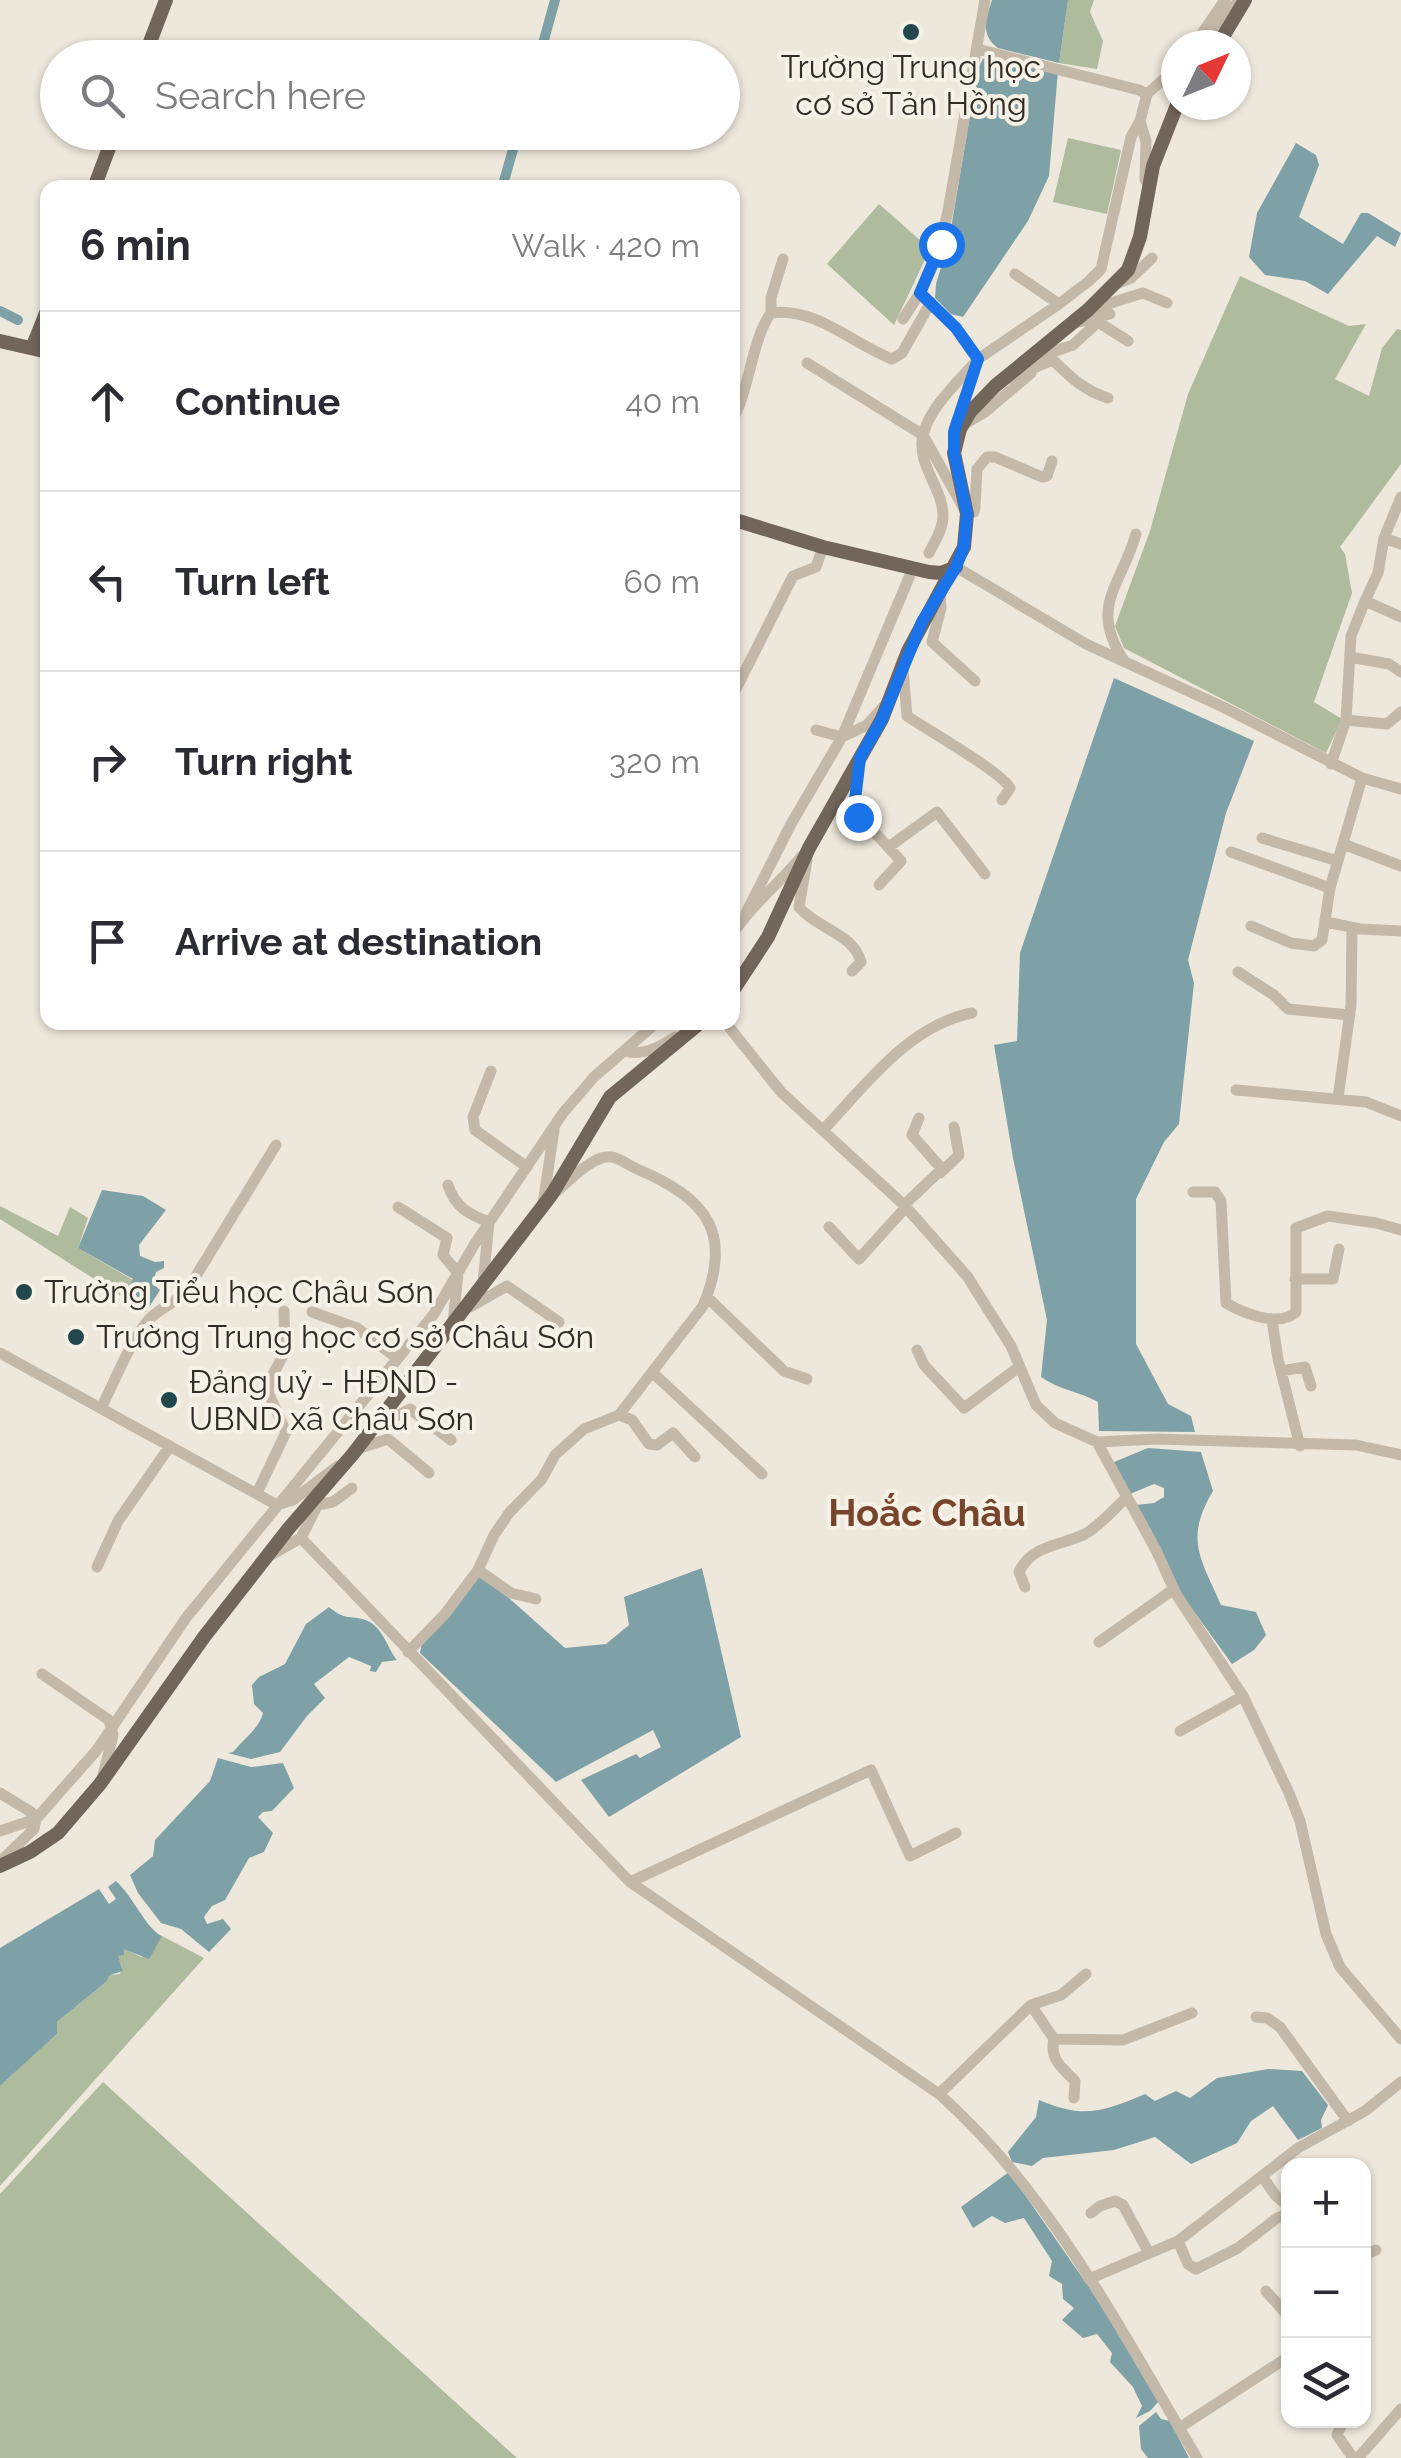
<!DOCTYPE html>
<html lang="en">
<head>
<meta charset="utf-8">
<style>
	:root { --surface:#fff; --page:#f2f2f3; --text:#2b2b33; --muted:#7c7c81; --line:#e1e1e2 }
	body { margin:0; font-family:Raleway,sans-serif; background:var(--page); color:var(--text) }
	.controls { position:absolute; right:30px; bottom:30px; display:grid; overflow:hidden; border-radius:20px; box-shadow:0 2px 8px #0004 }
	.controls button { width:90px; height:90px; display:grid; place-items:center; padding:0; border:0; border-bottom:2px solid var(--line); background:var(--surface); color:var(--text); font:50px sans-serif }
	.compass { position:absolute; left:1161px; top:30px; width:90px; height:90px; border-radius:50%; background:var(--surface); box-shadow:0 2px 8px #0004; rotate:47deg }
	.stop { position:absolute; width:30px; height:30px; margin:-22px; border:8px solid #1a73e8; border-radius:50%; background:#fff }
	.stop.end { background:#1a73e8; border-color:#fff; box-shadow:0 2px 10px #0008 }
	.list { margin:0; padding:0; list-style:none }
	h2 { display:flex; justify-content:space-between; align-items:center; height:130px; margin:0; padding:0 40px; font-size:42px }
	h2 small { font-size:32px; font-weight:400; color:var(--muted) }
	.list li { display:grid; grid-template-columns:65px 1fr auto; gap:30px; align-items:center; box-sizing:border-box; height:180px; padding:0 40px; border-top:2px solid var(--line) }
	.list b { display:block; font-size:38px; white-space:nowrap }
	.list em { font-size:32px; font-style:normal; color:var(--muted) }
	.icon { flex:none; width:55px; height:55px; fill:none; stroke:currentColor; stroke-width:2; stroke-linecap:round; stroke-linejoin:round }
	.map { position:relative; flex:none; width:1401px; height:2458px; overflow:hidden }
	.search { position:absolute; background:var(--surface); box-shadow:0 2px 8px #0004; left:40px; top:40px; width:700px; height:110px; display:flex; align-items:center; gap:25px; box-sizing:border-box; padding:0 35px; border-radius:55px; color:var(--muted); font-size:38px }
	.panel { position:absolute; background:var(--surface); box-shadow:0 2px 8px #0004; left:40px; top:180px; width:700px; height:850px; border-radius:20px }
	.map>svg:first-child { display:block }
</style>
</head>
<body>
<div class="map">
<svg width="1401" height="2458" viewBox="0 0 1401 2458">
	<rect width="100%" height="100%" fill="#eee7db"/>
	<path fill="#aebb9d" d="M1068 0H1094L1090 12 1103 41 1097 69 1059 63Z
		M1068 138 1121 150 1107 214 1053 202Z
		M879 204 930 249 894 325 827 264Z
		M1240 276 1349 326 1366 324 1335 379 1369 396 1382 348 1397 329 1401 330V464L1340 547 1345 554 1352 593 1314 702 1342 719 1326 753 1124 648 1115 626 1150 531 1188 394Z
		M0 1206 58 1236 70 1207 88 1218 78 1248 133 1280 124 1298 0 1219Z
		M162 1936 204 1958 0 2186V2086L57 2034V2022L106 1982 110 1975 120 1974 122 1967 117 1955 124 1948 141 1957 151 1953Z
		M103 2082 517 2458H0V2194Z"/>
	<path fill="#7da1a7" d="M992 0H1068L1059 63 998 48C980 35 986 19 992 0Z
		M992 55 1058 71 1049 176 1028 221 963 317 951 314 935 298 936 284 949 240 978 68 983 59Z
		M1296 143 1316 155 1319 165 1299 217 1343 244 1361 213H1368L1401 233 1395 247 1377 236 1328 294 1305 281 1265 275 1249 257 1257 213Z
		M1114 678 1254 741 1226 813 1188 960 1194 983 1179 1124 1164 1142 1136 1199V1344L1168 1404 1191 1416 1195 1432 1099 1431 1098 1402C1078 1391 1059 1390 1041 1377L1047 1320 1013 1158 994 1045 1017 1041 1020 953Z
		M102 1190 143 1196 166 1210 139 1245 140 1256 155 1262 164 1261V1268L156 1272 153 1284 160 1290 146 1312 124 1298 133 1279 78 1248Z
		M1148 1448 1201 1452 1213 1491C1184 1540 1201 1558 1221 1605L1256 1612 1266 1635 1254 1650 1232 1664 1179 1591 1136 1505 1154 1503 1164 1497V1488L1154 1484 1130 1494 1114 1462Z
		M702 1568 741 1737 609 1817 581 1780 636 1754 640 1758 661 1747 653 1730 556 1782 420 1653 422 1642 475 1574 483 1575 565 1648 606 1644 629 1625 624 1597Z
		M329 1607C346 1622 352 1614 368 1621 383 1628 389 1651 397 1660L382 1662 376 1672 370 1671 371 1666 349 1657 314 1684 325 1698 307 1716 280 1752 251 1759 228 1753 233 1752C243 1739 259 1729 263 1713L254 1704 252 1685 259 1677 285 1664 306 1624Z
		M218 1758 251 1767 283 1763 294 1788 272 1811 263 1812 258 1817 273 1833 264 1852 249 1858 225 1900 212 1906 204 1917 207 1924 223 1919 231 1929 209 1952 181 1929 161 1923 138 1893 130 1875 153 1856 155 1840 210 1781Z
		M116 1881C133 1896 146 1929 162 1936L149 1959 124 1949V1955L118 1956 123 1971 110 1975 106 1982 57 2022V2034L0 2086V1948L99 1889 109 1904 116 1899 108 1887Z
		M1268 2069 1302 2071 1328 2105 1321 2120 1322 2128 1298 2140 1273 2106 1251 2121 1237 2143 1191 2164 1155 2137 1114 2150 1043 2158 1032 2166 1012 2162 1008 2152 1036 2117 1039 2100C1083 2119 1103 2112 1145 2094L1155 2101 1176 2091 1190 2098 1217 2078Z
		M1009 2172 1100 2303 1159 2401 1150 2411 1136 2418 1142 2406 1133 2387 1110 2362 1112 2353 1097 2334 1083 2338 1062 2320 1074 2308 1063 2299 1062 2284 1049 2276 1052 2261 1024 2218 1005 2223 992 2216 973 2228 961 2207Z
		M1156 2412 1161 2419 1170 2421 1189 2458H1148L1141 2449 1139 2426Z"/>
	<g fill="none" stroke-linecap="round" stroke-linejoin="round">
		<path stroke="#7da1a7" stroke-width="10" d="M539 58 555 0
			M502 188 518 132
			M0 311 18 320"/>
		<path stroke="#c4b8a8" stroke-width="11" d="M1194 45 1225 0
			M1204 45 1239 0
			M977 49 1139 90 1147 94 1140 121
			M1147 94 1176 68
			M1015 274 1059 304
			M1118 283 1131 278 1152 258
			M1088 310 1143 293 1167 303
			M771 313V298L783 259
			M903 319 920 293
			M1071 324 1110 314
			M1041 356 1073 345 1098 322 1128 341
			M807 363 923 435 967 514 974 512 975 507 977 469 987 457H995L1042 477 1047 476 1052 461
			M1007 379 1053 360C1070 377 1085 391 1108 398
			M732 421C750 389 752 338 771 313 815 306 854 345 892 359L902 353 931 302
			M963 425 985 412 1031 373
			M954 429 978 359 1059 304 1089 281 1101 269 1131 137 1140 121 1146 141 1145 180
			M1384 538 1401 497
			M929 553C934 543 943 529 943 517 944 489 916 465 923 435 930 406 960 380 978 359L956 328 920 293 938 255 948 211 985 0
			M956 567 1086 644 1223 707 1362 778 1401 789
			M940 592 941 608 932 642 975 681
			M1365 601 1378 573 1384 538 1401 544
			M1350 657 1389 664 1401 672
			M1123 659C1089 606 1121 586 1136 534
			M903 670 907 716C929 731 1000 771 1010 788L1002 800
			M732 697 793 576 816 567 823 547
			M1346 720 1387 724 1401 712
			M816 730 842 737 867 725 885 705
			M859 763 854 810 901 861 879 885
			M1331 764 1346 720 1351 636 1365 601 1401 617
			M1262 838 1338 861
			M1343 844 1401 866
			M890 846 937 812 985 874
			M1231 852 1330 888
			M807 860 799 907C817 929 853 933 861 962L852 971
			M746 913 791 824 842 737 913 568
			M1326 922 1360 929 1401 931
			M1251 926 1291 943 1314 946 1322 940 1330 888 1362 778
			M732 935C751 905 780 883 802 856
			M1238 972 1274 995 1288 1009 1350 1015
			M725 1022 781 1092 904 1205 967 1276 1011 1346 1036 1405 1055 1423 1097 1442 1157 1439 1356 1445 1401 1455
			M624 1051C644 1056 658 1048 675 1037
			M491 1071 473 1117 475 1130 527 1167
			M1236 1090 1366 1102 1401 1116
			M1338 1098 1351 1005 1352 928
			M824 1129C866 1085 909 1025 972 1013
			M940 1173 959 1155 954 1127
			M448 1185C455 1207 468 1214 489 1222L483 1283
			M1193 1192H1215L1221 1201 1226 1303C1243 1313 1279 1328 1296 1312V1228L1328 1216 1376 1223 1401 1230
			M543 1204 554 1130
			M904 1205 942 1169 912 1135 919 1118
			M398 1207 447 1238 443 1255 458 1273 453 1323
			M829 1227 859 1259 906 1207
			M1295 1279H1333L1339 1249
			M707 1297 784 1371 807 1379
			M470 1307 507 1286 559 1322
			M312 1312 357 1328 397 1358
			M1272 1320 1278 1359 1300 1446
			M917 1350 924 1365 964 1408 1019 1367
			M0 1353 277 1505 293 1500 338 1466
			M1281 1371 1305 1367 1311 1386
			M653 1373 762 1474
			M101 1408C115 1381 127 1348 146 1323 157 1308 175 1305 188 1289L276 1145
			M619 1415 632 1420 649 1444 657 1445 673 1433 695 1457
			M376 1427 410 1409 451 1440
			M1097 1442 1156 1550 1176 1594 1243 1696 1289 1793 1300 1821 1326 1934 1340 1967 1401 2039
			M357 1449 388 1439 429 1473
			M257 1493 286 1432 268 1392 270 1380 285 1352 284 1311
			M312 1506 333 1502 352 1488
			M301 1538 630 1882 939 2094C1051 2193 1121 2331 1197 2458
			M271 1555 301 1538 317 1506
			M97 1567 118 1521 170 1446
			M478 1570 511 1593 536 1599
			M1025 1587 1019 1572C1032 1544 1061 1546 1085 1534 1101 1525 1114 1509 1127 1497
			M1099 1642 1174 1589
			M408 1652 445 1614 478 1570 494 1535 509 1513 542 1479 555 1455 584 1429 619 1415 703 1306C734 1232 706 1198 637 1169 625 1164 615 1153 601 1158 585 1164 570 1180 557 1191
			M42 1674 109 1720 113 1735 103 1775
			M1180 1731 1243 1696
			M0 1793 31 1812 36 1819 34 1829 0 1862
			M0 1831 36 1819 96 1751 186 1618 434 1314 474 1245 563 1113 594 1077 657 1022
			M630 1882 871 1770 910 1856 956 1833
			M1031 2005 1061 1995 1086 1974
			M1256 2017 1267 2018 1280 2027 1348 2121
			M1054 2039C1049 2060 1063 2068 1075 2081L1074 2098
			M939 2094 1031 2005 1054 2039 1123 2040 1192 2013
			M1262 2176 1276 2196 1288 2206
			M1091 2213 1100 2206 1115 2201 1123 2205 1149 2253
			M1178 2241 1188 2264 1196 2269 1238 2248 1277 2218 1286 2215 1288 2218
			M1364 2255 1376 2250
			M1089 2279 1178 2241 1298 2148 1365 2111 1401 2082
			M1266 2291 1288 2316
			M1344 2420 1337 2435 1353 2458
			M1179 2428 1288 2357
			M1358 2458 1401 2409"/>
		<path stroke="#72655a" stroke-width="14" d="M1218 45 1245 0
			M144 58 166 0
			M94 188 115 132
			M0 341 48 352
			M32 348 48 308
			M732 519 823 547 929 572 941 573 956 567
			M732 992 768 937 809 848 882 719 908 651 964 547 967 514 954 453 960 429 970 412 995 386 1088 310 1128 270 1140 237 1153 166 1177 105
			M0 1866 30 1852 58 1833 100 1784 204 1637 289 1528 353 1454 552 1194 610 1097 701 1022"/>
	</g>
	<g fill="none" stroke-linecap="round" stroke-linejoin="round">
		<path stroke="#1a73e8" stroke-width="12" d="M858 817 854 808 860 758 882 719 922 622 956 567 964 546 967 514 954 453V432L978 359 956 328 920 293 941 244"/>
	</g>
	<g fill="#22474e" stroke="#f6f1e6" stroke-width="4">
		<circle cx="911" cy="32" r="10"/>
		<circle cx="24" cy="1292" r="10"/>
		<circle cx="76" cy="1337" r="10"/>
		<circle cx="169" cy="1400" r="10"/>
	</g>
	<g text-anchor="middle" stroke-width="8" stroke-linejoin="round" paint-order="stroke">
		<g font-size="32" fill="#322c27" stroke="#f6f1e6" text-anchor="start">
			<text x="911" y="78" text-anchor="middle">Trường Trung học<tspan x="911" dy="37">cơ sở Tản Hồng</tspan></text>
			<text x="44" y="1303">Trường Tiểu học Châu Sơn</text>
			<text x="96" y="1348">Trường Trung học cơ sở Châu Sơn</text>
			<text x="189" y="1393">Đảng uỷ - HĐND -<tspan x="189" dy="37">UBND xã Châu Sơn</tspan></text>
		</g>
		<g font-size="38" font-weight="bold" fill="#77452b" stroke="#f6f1e6">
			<text x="927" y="1526">Hoắc Châu</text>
		</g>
	</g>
</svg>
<div class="controls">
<button>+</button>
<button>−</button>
<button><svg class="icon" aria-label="layers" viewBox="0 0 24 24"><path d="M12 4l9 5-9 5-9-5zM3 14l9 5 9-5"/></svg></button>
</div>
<svg class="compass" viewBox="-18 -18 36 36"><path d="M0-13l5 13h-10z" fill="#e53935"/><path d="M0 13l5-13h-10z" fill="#7c7c81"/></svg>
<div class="stop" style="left:941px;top:244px"></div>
<div class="stop end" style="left:858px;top:817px"></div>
<div class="search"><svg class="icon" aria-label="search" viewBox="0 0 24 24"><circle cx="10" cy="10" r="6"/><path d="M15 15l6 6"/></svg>Search here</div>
<section class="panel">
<h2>6 min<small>Walk · 420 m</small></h2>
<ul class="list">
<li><svg class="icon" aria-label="ahead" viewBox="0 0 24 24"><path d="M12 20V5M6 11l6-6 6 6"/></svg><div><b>Continue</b></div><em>40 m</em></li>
<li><svg class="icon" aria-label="left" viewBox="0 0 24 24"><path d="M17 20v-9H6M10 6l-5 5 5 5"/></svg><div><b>Turn left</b></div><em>60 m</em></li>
<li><svg class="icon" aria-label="right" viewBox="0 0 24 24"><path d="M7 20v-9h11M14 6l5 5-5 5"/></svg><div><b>Turn right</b></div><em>320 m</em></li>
<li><svg class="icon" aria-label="arrive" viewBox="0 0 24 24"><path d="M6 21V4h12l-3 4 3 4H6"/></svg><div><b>Arrive at destination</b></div></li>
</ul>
</section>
</div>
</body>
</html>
